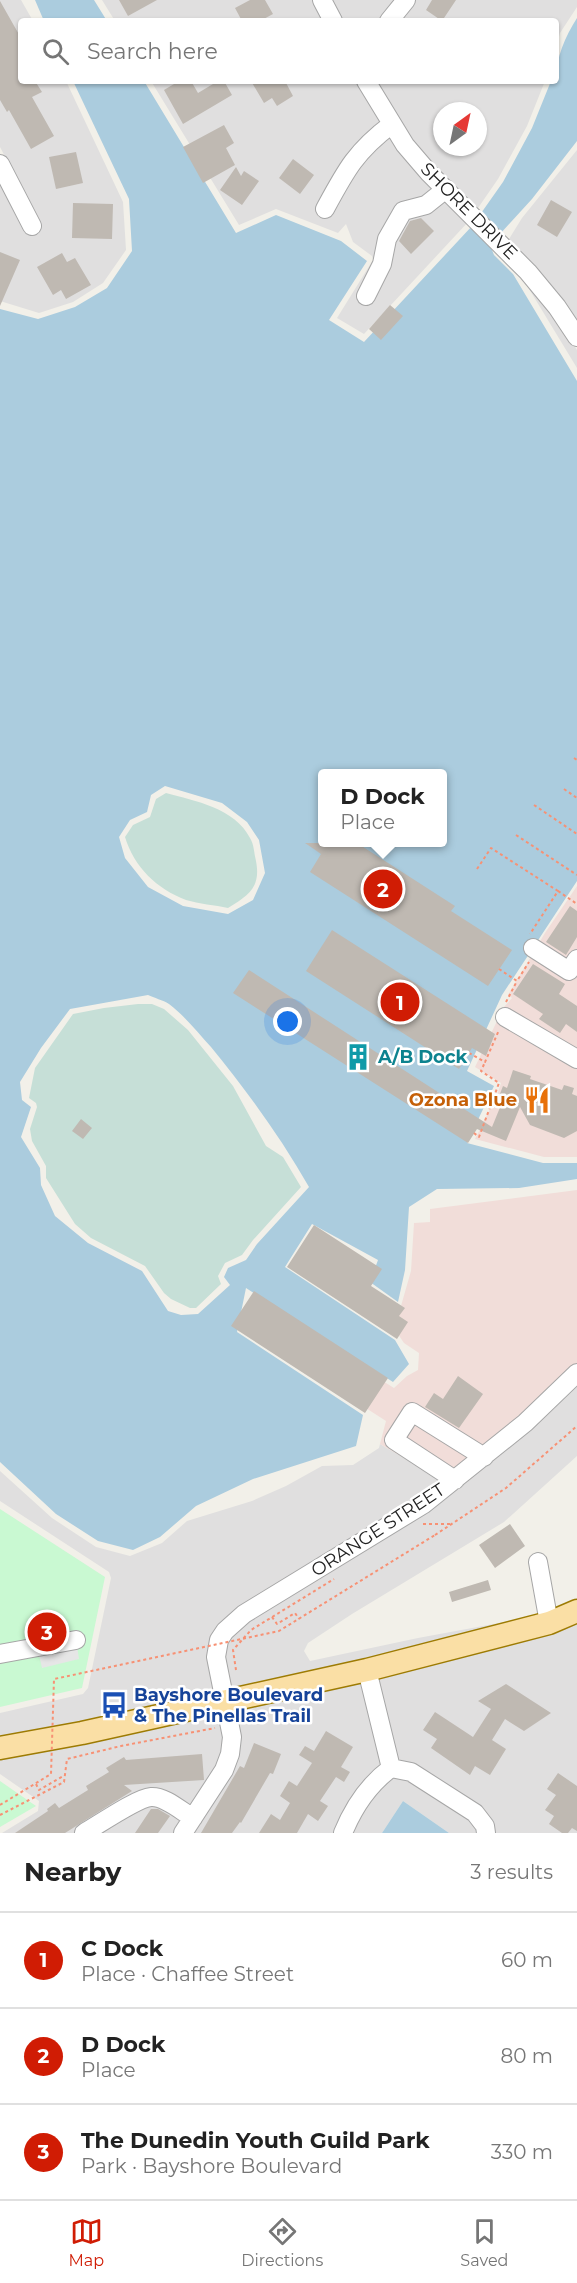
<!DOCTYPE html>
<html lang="en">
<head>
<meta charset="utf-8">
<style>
	:root { --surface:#fff; --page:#f6f6f6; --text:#222; --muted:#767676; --line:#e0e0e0; --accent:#d01c04 }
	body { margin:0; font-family:Montserrat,sans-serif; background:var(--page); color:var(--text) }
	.compass { position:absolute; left:433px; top:102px; width:54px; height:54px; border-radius:50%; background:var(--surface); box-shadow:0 2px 4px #0004; rotate:33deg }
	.you { position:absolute; left:288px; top:1022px; width:21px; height:21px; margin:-15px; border:4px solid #fff; border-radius:50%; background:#1a73e8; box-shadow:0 0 0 9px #1a73e833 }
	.badge { display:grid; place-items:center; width:39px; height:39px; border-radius:50%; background:var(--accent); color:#fff; font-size:20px; font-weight:700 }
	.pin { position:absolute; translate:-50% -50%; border:3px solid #fff; box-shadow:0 2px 6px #0006 }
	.popup { position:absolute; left:318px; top:769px; width:129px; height:78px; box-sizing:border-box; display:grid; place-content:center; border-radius:6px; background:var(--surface); filter:drop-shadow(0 2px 4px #0005); font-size:20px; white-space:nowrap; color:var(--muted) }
	.popup b { font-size:22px; color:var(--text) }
	.popup::after { content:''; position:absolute; left:50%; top:100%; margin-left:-12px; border:12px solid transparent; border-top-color:var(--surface) }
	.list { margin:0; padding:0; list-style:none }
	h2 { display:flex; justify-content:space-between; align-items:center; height:78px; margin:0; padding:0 24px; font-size:26px }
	h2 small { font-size:20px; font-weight:400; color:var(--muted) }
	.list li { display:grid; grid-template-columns:39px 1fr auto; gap:18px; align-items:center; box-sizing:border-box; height:96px; padding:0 24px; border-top:2px solid var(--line) }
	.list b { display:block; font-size:22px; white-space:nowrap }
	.list p { margin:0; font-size:20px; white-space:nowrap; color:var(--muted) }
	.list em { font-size:20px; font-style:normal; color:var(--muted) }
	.icon { flex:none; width:33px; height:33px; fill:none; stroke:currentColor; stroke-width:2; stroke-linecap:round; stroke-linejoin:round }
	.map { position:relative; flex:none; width:577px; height:1833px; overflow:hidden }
	.search { position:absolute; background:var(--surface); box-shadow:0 2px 4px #0004; left:18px; right:18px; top:18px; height:66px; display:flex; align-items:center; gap:15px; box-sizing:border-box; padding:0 21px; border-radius:6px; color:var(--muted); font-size:22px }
	.sheet { height:366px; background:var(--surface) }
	nav { display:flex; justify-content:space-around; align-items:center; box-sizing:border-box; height:84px; border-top:2px solid var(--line); background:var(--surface); font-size:16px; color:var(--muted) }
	nav a { display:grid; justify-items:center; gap:3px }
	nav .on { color:var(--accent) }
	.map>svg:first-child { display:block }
</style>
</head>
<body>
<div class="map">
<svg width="577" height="1833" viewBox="0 0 577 1833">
	<rect width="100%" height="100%" fill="#f2f0e9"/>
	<path fill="#e0dfdf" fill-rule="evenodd" d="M0 0H21L33 21H21V81H66L123 202 126 250 103 283 73 302 39 313 0 301V179L29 235 42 227 0 147Z
		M102 0H314L325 21H115Z
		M331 0H397L380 21H341Z
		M414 0H577V7L560 33 556 48V21H397Z
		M151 81H357L400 151 469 221 364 334 337 318 373 260 372 256 353 242 346 224 338 233 276 209 239 225Z
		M374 81H545L527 126 498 179 478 208 434 167 411 141ZM442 111H478V147H442Z
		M577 150V323L534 266 509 239 522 218Z
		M520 274 551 312 577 350V368Z
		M577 1382V1456L504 1522 352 1614 308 1643 304 1651 310 1661 418 1638 554 1613 230 1692 223 1656 226 1642 238 1627 427 1510Z
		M380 1444 428 1472 446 1479 421 1498 229 1617 216 1695 0 1741V1713L83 1694 88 1688 111 1578 109 1572 0 1501V1471L52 1518 96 1547 130 1556 162 1543 187 1521 252 1501 286 1486 322 1466 353 1465 379 1448Z
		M577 1619V1833H493L397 1762 376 1675Z
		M362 1678 383 1765 336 1833H2L38 1811 39 1801 0 1774V1755Z
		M392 1776 408 1779 470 1819 479 1833H449L403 1801 382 1833H351L378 1786Z"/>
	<path fill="#f1ddd9" d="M577 886V1050L504 1007 512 998 508 995 545 933Z
		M497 1021 577 1068V1157H544L475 1139 491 1107 493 1108 501 1083 475 1067Z
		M577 1190V1363L521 1418 446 1479 428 1472 380 1444 386 1421 243 1329 256 1302 394 1388 407 1376 418 1370 419 1353 404 1343 364 1284 401 1306 411 1271 414 1223 430 1222V1209Z"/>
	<path fill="#c6dfd7" d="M166 793C195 801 235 808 250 838 254 844 254 853 256 861 261 887 249 895 228 908 215 905 199 904 186 900 157 889 134 867 125 837L133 825 150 817 156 799Z
		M138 1004H152L164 1009 188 1030 233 1086 266 1146 283 1157 301 1187 253 1240 242 1255 225 1263 218 1276 221 1284 196 1308H190L171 1299 164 1293 145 1266 91 1238 75 1224 46 1178V1166L32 1141 30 1129 37 1107 36 1103 29 1098 35 1068 73 1014 104 1008Z"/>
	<path fill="#c9f9d2" d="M0 1509 105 1577 82 1688 0 1707Z
		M0 1781 36 1806 0 1827Z"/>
	<path fill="#e6e6e6" d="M78 1630 76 1640 79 1659 42 1668 35 1638Z"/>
	<path fill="#abccde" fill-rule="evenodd" d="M35 0H94L107 21H44Z
		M577 18V141L532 199 490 245 494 255 513 274 577 381V881L502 995 467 1071 494 1086 467 1143 543 1163H577V1179L519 1188 437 1189 409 1207 405 1270 398 1302 370 1282 378 1260 312 1224 285 1267 395 1340 409 1364 393 1382 246 1288 237 1332 363 1415 356 1446 253 1479 196 1506 160 1537 133 1550 98 1541 56 1514 0 1462V309L38 319 75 307 107 288 132 251 129 199 73 81H144L236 233 276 215 341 241 367 261 329 320 364 342 472 226 503 182 532 128 551 81H556C556 57 565 37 577 18ZM323 774H443V842H323ZM165 786 222 803 247 822 259 840 265 873 253 900 228 914 183 906 148 887 125 858 119 837 130 820 147 812 151 795ZM148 995C154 998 163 1000 169 1004 185 1016 198 1033 211 1047 247 1091 281 1138 309 1187L257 1244 246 1260 228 1268 224 1277 230 1285 198 1314 181 1315 168 1311 142 1271 88 1243 55 1216 41 1185 40 1168 21 1137 31 1107 22 1100 20 1082 41 1048 70 1009Z
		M403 1801 449 1833H382Z"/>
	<path fill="#bfb9b2" d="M119 0H157L128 16Z
		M250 0H265L273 14 260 21H242L235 8Z
		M432 0H456L442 21 426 10Z
		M0 1 21 38V81H35L42 92 32 97 54 136 31 149 9 110 7 112 0 100Z
		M179 81H191L198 93 218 81H224L232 95 183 124 164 90Z
		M251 81H285L293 96 277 106 272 98 264 103Z
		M224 125 234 143 226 148 235 165 203 183 183 147Z
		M76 152 83 183 56 189 49 157Z
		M293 159 314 175 300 194 279 178Z
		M236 167 241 176 244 171 259 181 242 205 220 190Z
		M551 200 572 212 557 237 537 225Z
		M73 203 113 204 112 239 72 238Z
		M421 218 434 231 411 254 399 241 410 221Z
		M0 252 20 260 0 306Z
		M62 253 67 262 75 258 91 285 66 299 61 290 53 295 37 267Z
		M390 305 403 316 381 340 369 329Z
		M305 843H357L455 906 451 911 512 950 488 986 310 872 321 854Z
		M570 906 577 911V937L566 955 546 942Z
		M332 930 495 1034 486 1056 472 1048 459 1069 306 971Z
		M533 964 565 984 559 994 577 1006V1032L566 1024 560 1033 539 1019 543 1014 513 994Z
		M249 970 492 1127 501 1105 496 1104 503 1086 507 1088 513 1070 531 1076 530 1079 562 1090 564 1085 574 1088 572 1094 577 1096V1131L564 1138 530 1125 520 1107 506 1141 477 1129 468 1143 233 993Z
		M81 1119 92 1128 83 1139 72 1131Z
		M314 1225 382 1269 371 1286 405 1308 399 1316 408 1322 397 1339 287 1267Z
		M254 1291 388 1378 365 1413 231 1326Z
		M458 1376 483 1394 459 1428 425 1407 434 1393 443 1399Z
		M510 1524 525 1546 495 1568 479 1545Z
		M488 1580 491 1590 452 1602 449 1592Z
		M506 1684 551 1713 524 1731 505 1719 492 1740 506 1749 490 1775 475 1766 470 1775 431 1748 437 1739 423 1730 435 1712 473 1737 491 1709 478 1701Z
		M326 1731 353 1747 341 1767 350 1772 344 1782 336 1777 320 1801 328 1806 318 1821 308 1814 297 1833H259L271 1814 280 1820 290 1803 280 1796 289 1781 297 1786 312 1763 299 1755 305 1746 314 1751Z
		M254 1743 281 1754 273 1774 270 1773 241 1823 240 1822 232 1833H201L240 1766 244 1768Z
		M202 1754 204 1780 124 1785 132 1791 65 1833H15L48 1811 47 1809 55 1803 59 1808 88 1790 86 1786 109 1772 106 1768 124 1757 126 1760Z
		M558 1773 577 1786V1831L572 1828 568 1833H562L549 1824 554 1816 545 1810 556 1795 547 1789Z
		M151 1809H158L170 1816 158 1833H135Z"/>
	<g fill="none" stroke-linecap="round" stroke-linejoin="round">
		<defs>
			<path id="minor" d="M322 0 333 21
				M389 21 406 0
				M366 81 405 145 429 173 528 272 557 307 577 337
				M0 164 32 226
				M325 209C346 170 356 151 392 124
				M366 296 382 264 387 239 403 211 426 205 446 189
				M533 948 569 971 577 959
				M505 1017 577 1059
				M455 1480 394 1440 412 1412 484 1457
				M538 1562 549 1623
				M0 1654 76 1640
				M367 1670 391 1768
				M84 1833C98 1825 137 1798 151 1797 165 1796 181 1811 193 1818
				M183 1833 224 1770 230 1754 232 1737 216 1657 219 1640 225 1631 244 1614 424 1504 525 1423 577 1373
				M343 1833C354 1806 368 1785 391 1768L411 1772 475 1813 485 1826 486 1833"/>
			<path id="major" d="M0 1748 82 1733 367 1670 549 1623 577 1611"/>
		</defs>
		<use href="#minor" stroke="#a6a6a6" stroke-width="20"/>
		<use href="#major" stroke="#9d7b03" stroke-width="25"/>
		<path stroke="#f79174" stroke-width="2" stroke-dasharray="3 3" stroke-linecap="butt" d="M574 758 577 760
			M564 789 577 798
			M534 805 577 834
			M516 835 577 875
			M477 869 491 848 558 891 530 934
			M558 891 577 904
			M499 969 517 981 529 962
			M506 1002 517 981
			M469 1053 485 1062 499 1030
			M474 1133 479 1137 499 1083 481 1071 485 1062
			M423 1524H451
			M435 1535 506 1488 577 1426
			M272 1617 277 1624 295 1613 299 1619
			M236 1670 233 1650 251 1630 334 1579
			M36 1784 39 1790 65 1775
			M0 1815 64 1782 67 1759 121 1746 215 1728"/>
		<use href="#minor" stroke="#fff" stroke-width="18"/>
		<use href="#major" stroke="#fadfa5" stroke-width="22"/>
		<path stroke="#f79174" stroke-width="2" stroke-dasharray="3 3" stroke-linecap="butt" d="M0 1805 51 1774 54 1679 279 1631 435 1535"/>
	</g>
	<defs>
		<symbol id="building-bare" viewBox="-9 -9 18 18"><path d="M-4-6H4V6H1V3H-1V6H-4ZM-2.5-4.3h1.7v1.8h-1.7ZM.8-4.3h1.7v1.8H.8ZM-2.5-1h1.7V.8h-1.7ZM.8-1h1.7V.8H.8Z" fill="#0f9aa8" stroke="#fff" stroke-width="2.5" paint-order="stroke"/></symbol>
		<symbol id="restaurant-bare" viewBox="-9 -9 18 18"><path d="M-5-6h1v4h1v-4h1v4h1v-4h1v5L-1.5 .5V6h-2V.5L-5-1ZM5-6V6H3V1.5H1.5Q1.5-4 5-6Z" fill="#e8710a" stroke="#fff" stroke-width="2.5" paint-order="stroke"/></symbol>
		<symbol id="bus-bare" viewBox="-9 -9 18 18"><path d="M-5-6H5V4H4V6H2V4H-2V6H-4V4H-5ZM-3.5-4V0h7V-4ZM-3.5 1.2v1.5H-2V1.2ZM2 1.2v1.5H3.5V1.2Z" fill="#1a4fb4" stroke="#fff" stroke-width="2.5" paint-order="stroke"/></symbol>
	</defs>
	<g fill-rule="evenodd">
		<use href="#building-bare" x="339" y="1038" width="38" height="38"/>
		<use href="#restaurant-bare" x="518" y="1081" width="38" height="38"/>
		<use href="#bus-bare" x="95" y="1686" width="38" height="38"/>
	</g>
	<g text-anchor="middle" stroke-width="5" stroke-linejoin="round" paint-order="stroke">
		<g font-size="18" fill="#222" stroke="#fff">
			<text transform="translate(469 211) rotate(45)" y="6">SHORE DRIVE</text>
			<text transform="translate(378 1530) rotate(-33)" y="6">ORANGE STREET</text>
		</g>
		<g font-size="18" font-weight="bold" fill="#0d838f" stroke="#fff" text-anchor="start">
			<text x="378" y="1063">A/B Dock</text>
		</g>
		<g font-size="18" font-weight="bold" fill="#c56008" stroke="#fff" text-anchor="end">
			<text x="517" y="1106">Ozona Blue</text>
		</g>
		<g font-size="18" font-weight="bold" fill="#164399" stroke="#fff" text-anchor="start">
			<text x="134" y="1701">Bayshore Boulevard<tspan x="134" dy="21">&amp; The Pinellas Trail</tspan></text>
		</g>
	</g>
</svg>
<svg class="compass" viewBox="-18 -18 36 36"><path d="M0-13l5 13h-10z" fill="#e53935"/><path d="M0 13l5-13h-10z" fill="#767676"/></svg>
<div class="you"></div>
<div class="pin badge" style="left:400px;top:1002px">1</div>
<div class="pin badge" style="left:383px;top:889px">2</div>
<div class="popup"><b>D Dock</b>Place</div>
<div class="pin badge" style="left:47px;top:1632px">3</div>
<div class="search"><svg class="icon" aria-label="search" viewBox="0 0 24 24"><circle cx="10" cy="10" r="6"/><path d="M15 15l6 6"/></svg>Search here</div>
</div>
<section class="sheet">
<h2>Nearby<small>3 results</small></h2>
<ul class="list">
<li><span class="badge">1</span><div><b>C Dock</b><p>Place · Chaffee Street</p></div><em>60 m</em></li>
<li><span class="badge">2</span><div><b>D Dock</b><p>Place</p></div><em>80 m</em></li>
<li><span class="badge">3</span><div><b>The Dunedin Youth Guild Park</b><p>Park · Bayshore Boulevard</p></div><em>330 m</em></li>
</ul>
</section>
<nav>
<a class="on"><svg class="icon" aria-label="map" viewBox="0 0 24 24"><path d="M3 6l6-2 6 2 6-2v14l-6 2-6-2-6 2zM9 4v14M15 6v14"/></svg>Map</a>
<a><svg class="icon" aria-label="directions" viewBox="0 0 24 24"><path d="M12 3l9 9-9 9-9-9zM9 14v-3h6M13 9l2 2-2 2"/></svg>Directions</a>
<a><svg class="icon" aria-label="saved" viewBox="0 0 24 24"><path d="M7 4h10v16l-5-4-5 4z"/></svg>Saved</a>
</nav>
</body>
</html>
